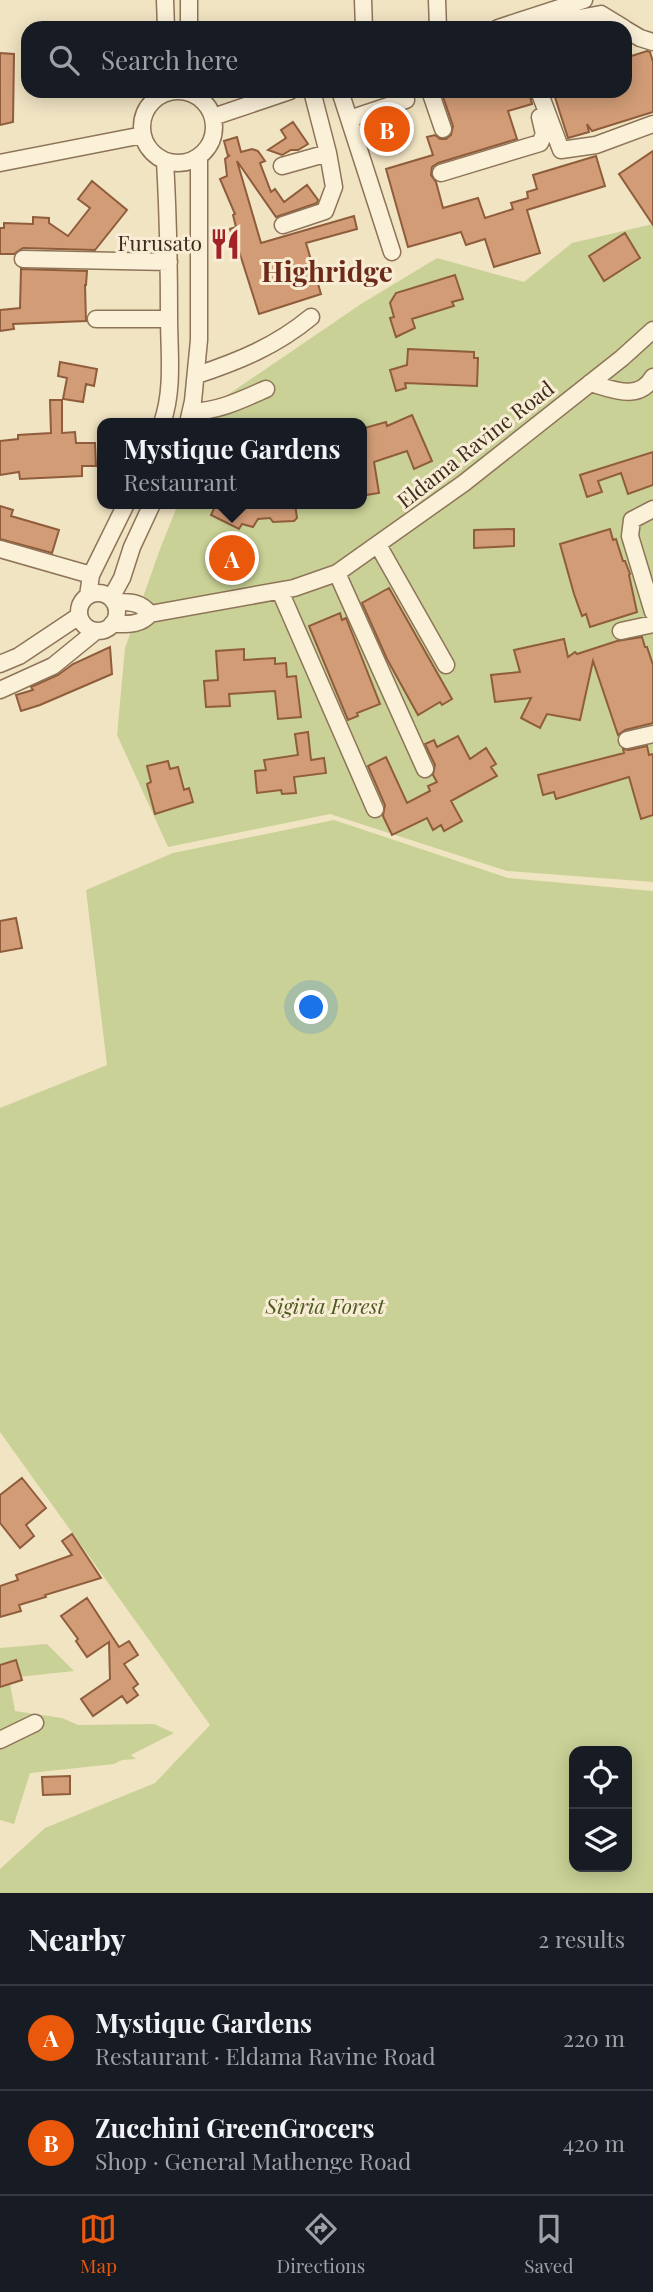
<!DOCTYPE html>
<html lang="en">
<head>
<meta charset="utf-8">
<style>
	:root { --surface:#171b24; --page:#242831; --text:#f1f3f6; --muted:#9ea1a6; --line:#363941; --accent:#ea580c }
	body { margin:0; font-family:"Playfair Display",serif; background:var(--page); color:var(--text) }
	.controls { position:absolute; right:21px; bottom:21px; display:grid; overflow:hidden; border-radius:14px; box-shadow:0 4px 18px #0003 }
	.controls button { width:63px; height:63px; display:grid; place-items:center; padding:0; border:0; border-bottom:2px solid var(--line); background:var(--surface); color:var(--text); font:35px sans-serif }
	.you { position:absolute; left:312px; top:1008px; width:24px; height:24px; margin:-18px; border:5px solid #fff; border-radius:50%; background:#1a73e8; box-shadow:0 0 0 10px #1a73e833 }
	.badge { display:grid; place-items:center; width:46px; height:46px; border-radius:50%; background:var(--accent); color:#fff; font-size:23px; font-weight:700 }
	.pin { position:absolute; translate:-50% -50%; border:4px solid #fff; box-shadow:0 2px 7px #0006 }
	.popup { position:absolute; left:97px; top:418px; width:270px; height:91px; box-sizing:border-box; display:grid; place-content:center; border-radius:14px; background:var(--surface); filter:drop-shadow(0 2px 5px #0005); font-size:23px; white-space:nowrap; color:var(--muted) }
	.popup b { font-size:26px; color:var(--text) }
	.popup::after { content:''; position:absolute; left:50%; top:100%; margin-left:-14px; border:14px solid transparent; border-top-color:var(--surface) }
	.list { margin:0; padding:0; list-style:none }
	h2 { display:flex; justify-content:space-between; align-items:center; height:91px; margin:0; padding:0 28px; font-size:30px }
	h2 small { font-size:23px; font-weight:400; color:var(--muted) }
	.list li { display:grid; grid-template-columns:46px 1fr auto; gap:21px; align-items:center; box-sizing:border-box; height:105px; padding:0 28px; border-top:2px solid var(--line) }
	.list b { display:block; font-size:26px; white-space:nowrap }
	.list p { margin:0; font-size:23px; white-space:nowrap; color:var(--muted) }
	.list em { font-size:23px; font-style:normal; color:var(--muted) }
	.icon { flex:none; width:38px; height:38px; fill:none; stroke:currentColor; stroke-width:2; stroke-linecap:round; stroke-linejoin:round }
	.map { position:relative; flex:none; width:653px; height:1893px; overflow:hidden }
	.search { position:absolute; background:var(--surface); box-shadow:0 4px 18px #0003; left:21px; right:21px; top:21px; height:77px; display:flex; align-items:center; gap:18px; box-sizing:border-box; padding:0 24px; border-radius:21px; color:var(--muted); font-size:26px }
	.sheet { height:301px; background:var(--surface) }
	nav { display:flex; justify-content:space-around; align-items:center; box-sizing:border-box; height:98px; border-top:2px solid var(--line); background:var(--surface); font-size:19px; color:var(--muted) }
	nav a { display:grid; justify-items:center; gap:4px }
	nav .on { color:var(--accent) }
	.map>svg:first-child { display:block }
</style>
</head>
<body>
<div class="map">
<svg width="653" height="1893" viewBox="0 0 653 1893">
	<rect width="100%" height="100%" fill="#f1e4c3"/>
	<path fill="#cad196" fill-rule="evenodd" d="M653 224V882L507 871 330 814 168 847 117 735 125 648 160 549 178 504H362V423H212L223 398 361 304 437 258 524 282 572 243Z
		M334 820 508 878 653 891V1893H0V1869L45 1828 155 1783 210 1725 0 1432V1108L107 1065 86 890 173 853ZM627 1751V1867H574V1751Z
		M47 1644 74 1671 9 1678 15 1711 62 1718 78 1725 154 1724 174 1733 131 1755 136 1759 122 1760 114 1764 30 1773 14 1824 0 1820V1648Z"/>
	<path fill="#d29c76" stroke="#8f5d3c" stroke-width="2" d="M647 51 650 52 653 62V112L592 131 587 124 589 132 568 138 553 91H625V58Z
		M0 53 14 54 13 122 0 125Z
		M441 91H529L532 104 508 111 517 139 438 163 432 167 431 175 436 182 443 208 478 198 485 218 513 209 511 203 528 198 527 192 537 189 533 175 596 156 605 186 527 210 540 253 494 267 485 239 466 245 461 232 408 247 386 169 433 155 427 137 435 135 440 139H446L451 135 453 126Z
		M293 122 308 144 298 150H291L282 155 268 150 286 138 281 130Z
		M237 137 241 152 252 149 258 151 265 161 260 163 271 192 275 189 284 202 307 185 318 200 317 203 276 217 237 161 261 243 354 216 357 229 306 243 321 294 259 314 238 248 236 249 230 229 236 227 233 215 235 214 220 179 227 176 225 159 230 155 228 156 224 141Z
		M653 151V225L619 174Z
		M92 181 127 210 95 250 23 248 14 254H0V228H4V223L33 224V217L49 218V223L68 236 90 208 78 199Z
		M625 233 640 258 604 281 589 256Z
		M21 269 87 271 86 285H85L86 321 13 324 14 329 0 331V310L20 308Z
		M455 275 463 299 452 302 454 306 412 319 415 328 396 337 390 318 394 317 390 303 396 293Z
		M408 349 474 352V358H478L477 386 405 383 406 388 396 391 390 370 407 365Z
		M60 362 97 369 94 386 86 384 83 402 63 399 67 378 58 376Z
		M50 400H62V433L75 432 76 443H95L96 466H82V476L20 479 19 472 0 475V441L18 439V435L51 433Z
		M412 415 432 461 414 469 407 451 374 462 379 493 366 495 361 466V429L386 422 387 426Z
		M653 452V485L628 494 621 473 598 481 602 492 587 497 580 475Z
		M216 504H232L242 509 244 504H295L297 518 294 521 273 522 270 518 258 519 253 527 242 524 239 529 211 515Z
		M0 506 13 510 11 516 59 530 52 553 0 539Z
		M514 529V546L474 548V530Z
		M610 529 613 540 616 539 623 561H625L630 574 629 575 637 612 590 627 586 614 582 616 574 594 560 544Z
		M389 588 452 699 442 705 440 702 418 715 387 659 362 603Z
		M340 613 342 620 346 618 354 638 380 704 357 713 358 716 348 720 309 626Z
		M642 637 645 647H647L653 665V723L625 730 618 735 593 661 580 720 547 714 540 728 521 718 531 698 495 702 491 675 520 672 514 650 564 639 568 657 575 652 577 654 617 641Z
		M110 647 112 674 40 705 21 711 16 695 33 690 31 687 58 675 73 664Z
		M244 649V660L275 658V664L286 663 287 677 296 676 301 717 278 719 275 691 229 694 230 706 206 707 204 681 218 680 216 651Z
		M308 732 311 760 324 758 326 773 294 777 296 793 282 794 281 790 257 793 255 771 266 770 264 760 298 755 295 734Z
		M458 736 470 759 486 748 496 764 491 767 497 776 451 801 462 821 444 831 441 825 433 830 427 818 392 835 383 816 385 805 368 766 386 757 407 803 430 791 428 786 437 782 433 775 435 765 425 744 434 740 437 747Z
		M647 746 649 755 653 754V815L641 819 629 777 556 799 554 792 543 795 538 775 624 753 623 749 629 750Z
		M168 761 170 769 178 767 184 790 189 788 193 802 155 814 147 784 151 782 147 766Z
		M16 918 22 948 0 952V921Z
		M22 1478 46 1508 26 1525 34 1536 20 1548 0 1523V1495Z
		M72 1534 101 1578 45 1595 46 1597 19 1605 21 1611 0 1617V1586L18 1580 16 1575 72 1555 62 1541Z
		M87 1598 119 1647 129 1641 138 1655 124 1664 138 1684 133 1688 138 1695 127 1703 122 1696 93 1716 81 1699 110 1679 109 1642 87 1657 76 1641 78 1639 61 1616Z
		M16 1660 22 1680 0 1687V1665Z
		M70 1776V1794L43 1795 42 1777Z"/>
	<g fill="none" stroke-linecap="round" stroke-linejoin="round">
		<defs>
			<path id="minor" d="M165 0 166 28
				M189 0V28
				M363 0 364 28
				M437 0 438 28
				M498 28 584 0
				M542 28 563 21 601 14 624 28
				M625 29 640 38 653 42
				M340 91 392 252
				M430 91 443 129
				M539 91 561 150 596 145 653 124
				M142 127a36 36 0 1 1 72 0a36 36 0 1 1-72 0Z
				M213 117 290 91
				M349 119 406 100
				M0 163 143 135
				M282 166 328 153
				M441 173 540 143 544 134 540 117
				M283 225 325 211 334 187 328 153 312 91
				M23 259 169 262
				M96 319H169
				M197 375C239 361 276 346 311 317
				M590 383C612 389 639 402 653 377
				M191 412C219 411 241 400 266 389
				M162 423C174 390 169 351 169 317 169 264 168 213 165 161
				M188 423 193 401 199 340V157
				M653 509 632 520 630 536 653 612
				M378 545 446 665
				M0 549 91 575
				M337 573 425 769
				M280 591 375 809
				M79 612a19 19 0 1 1 38 0a19 19 0 1 1-38 0Z
				M88 596 91 575 126 504
				M111 598 122 578 132 547 152 504
				M114 602C129 602 140 601 150 614
				M150 614 294 588 337 573 464 483 622 358 653 330
				M112 624C126 624 140 626 150 614
				M621 631 653 624
				M0 664 19 656 79 616
				M0 690 53 666 96 631
				M627 740 653 734
				M0 1740 35 1723"/>
		</defs>
		<use href="#minor" stroke="#8e7458" stroke-width="19"/>
		<use href="#minor" stroke="#fbf0d8" stroke-width="16"/>
	</g>
	<defs>
		<symbol id="restaurant-bare" viewBox="-9 -9 18 18"><path d="M-5-6h1v4h1v-4h1v4h1v-4h1v5L-1.5 .5V6h-2V.5L-5-1ZM5-6V6H3V1.5H1.5Q1.5-4 5-6Z" fill="#a12325" stroke="#f8edd4" stroke-width="2.5" paint-order="stroke"/></symbol>
	</defs>
	<g fill-rule="evenodd">
		<use href="#restaurant-bare" x="203" y="222" width="44" height="44"/>
	</g>
	<g text-anchor="middle" stroke-width="6" stroke-linejoin="round" paint-order="stroke">
		<g font-size="21" fill="#3c2c1d" stroke="#f8edd4" text-anchor="end">
			<text x="202" y="251">Furusato</text>
		</g>
		<g font-size="21" fill="#3c2c1d" stroke="#f8edd4">
			<text transform="translate(476 445) rotate(-38)" y="7">Eldama Ravine Road</text>
		</g>
		<g font-size="21" font-style="italic" fill="#4d5a22" stroke="#f8edd4">
			<text x="325" y="1314">Sigiria Forest</text>
		</g>
		<g font-size="28" font-weight="bold" fill="#6c2a19" stroke="#f8edd4">
			<text x="327" y="282">Highridge</text>
		</g>
	</g>
</svg>
<div class="controls">
<button><svg class="icon" aria-label="locate" viewBox="0 0 24 24"><circle cx="12" cy="12" r="6"/><path d="M12 2v4M12 18v4M2 12h4M18 12h4"/></svg></button>
<button><svg class="icon" aria-label="layers" viewBox="0 0 24 24"><path d="M12 4l9 5-9 5-9-5zM3 14l9 5 9-5"/></svg></button>
</div>
<div class="you"></div>
<div class="pin badge" style="left:232px;top:558px">A</div>
<div class="popup"><b>Mystique Gardens</b>Restaurant</div>
<div class="pin badge" style="left:387px;top:129px">B</div>
<div class="search"><svg class="icon" aria-label="search" viewBox="0 0 24 24"><circle cx="10" cy="10" r="6"/><path d="M15 15l6 6"/></svg>Search here</div>
</div>
<section class="sheet">
<h2>Nearby<small>2 results</small></h2>
<ul class="list">
<li><span class="badge">A</span><div><b>Mystique Gardens</b><p>Restaurant · Eldama Ravine Road</p></div><em>220 m</em></li>
<li><span class="badge">B</span><div><b>Zucchini GreenGrocers</b><p>Shop · General Mathenge Road</p></div><em>420 m</em></li>
</ul>
</section>
<nav>
<a class="on"><svg class="icon" aria-label="map" viewBox="0 0 24 24"><path d="M3 6l6-2 6 2 6-2v14l-6 2-6-2-6 2zM9 4v14M15 6v14"/></svg>Map</a>
<a><svg class="icon" aria-label="directions" viewBox="0 0 24 24"><path d="M12 3l9 9-9 9-9-9zM9 14v-3h6M13 9l2 2-2 2"/></svg>Directions</a>
<a><svg class="icon" aria-label="saved" viewBox="0 0 24 24"><path d="M7 4h10v16l-5-4-5 4z"/></svg>Saved</a>
</nav>
</body>
</html>
